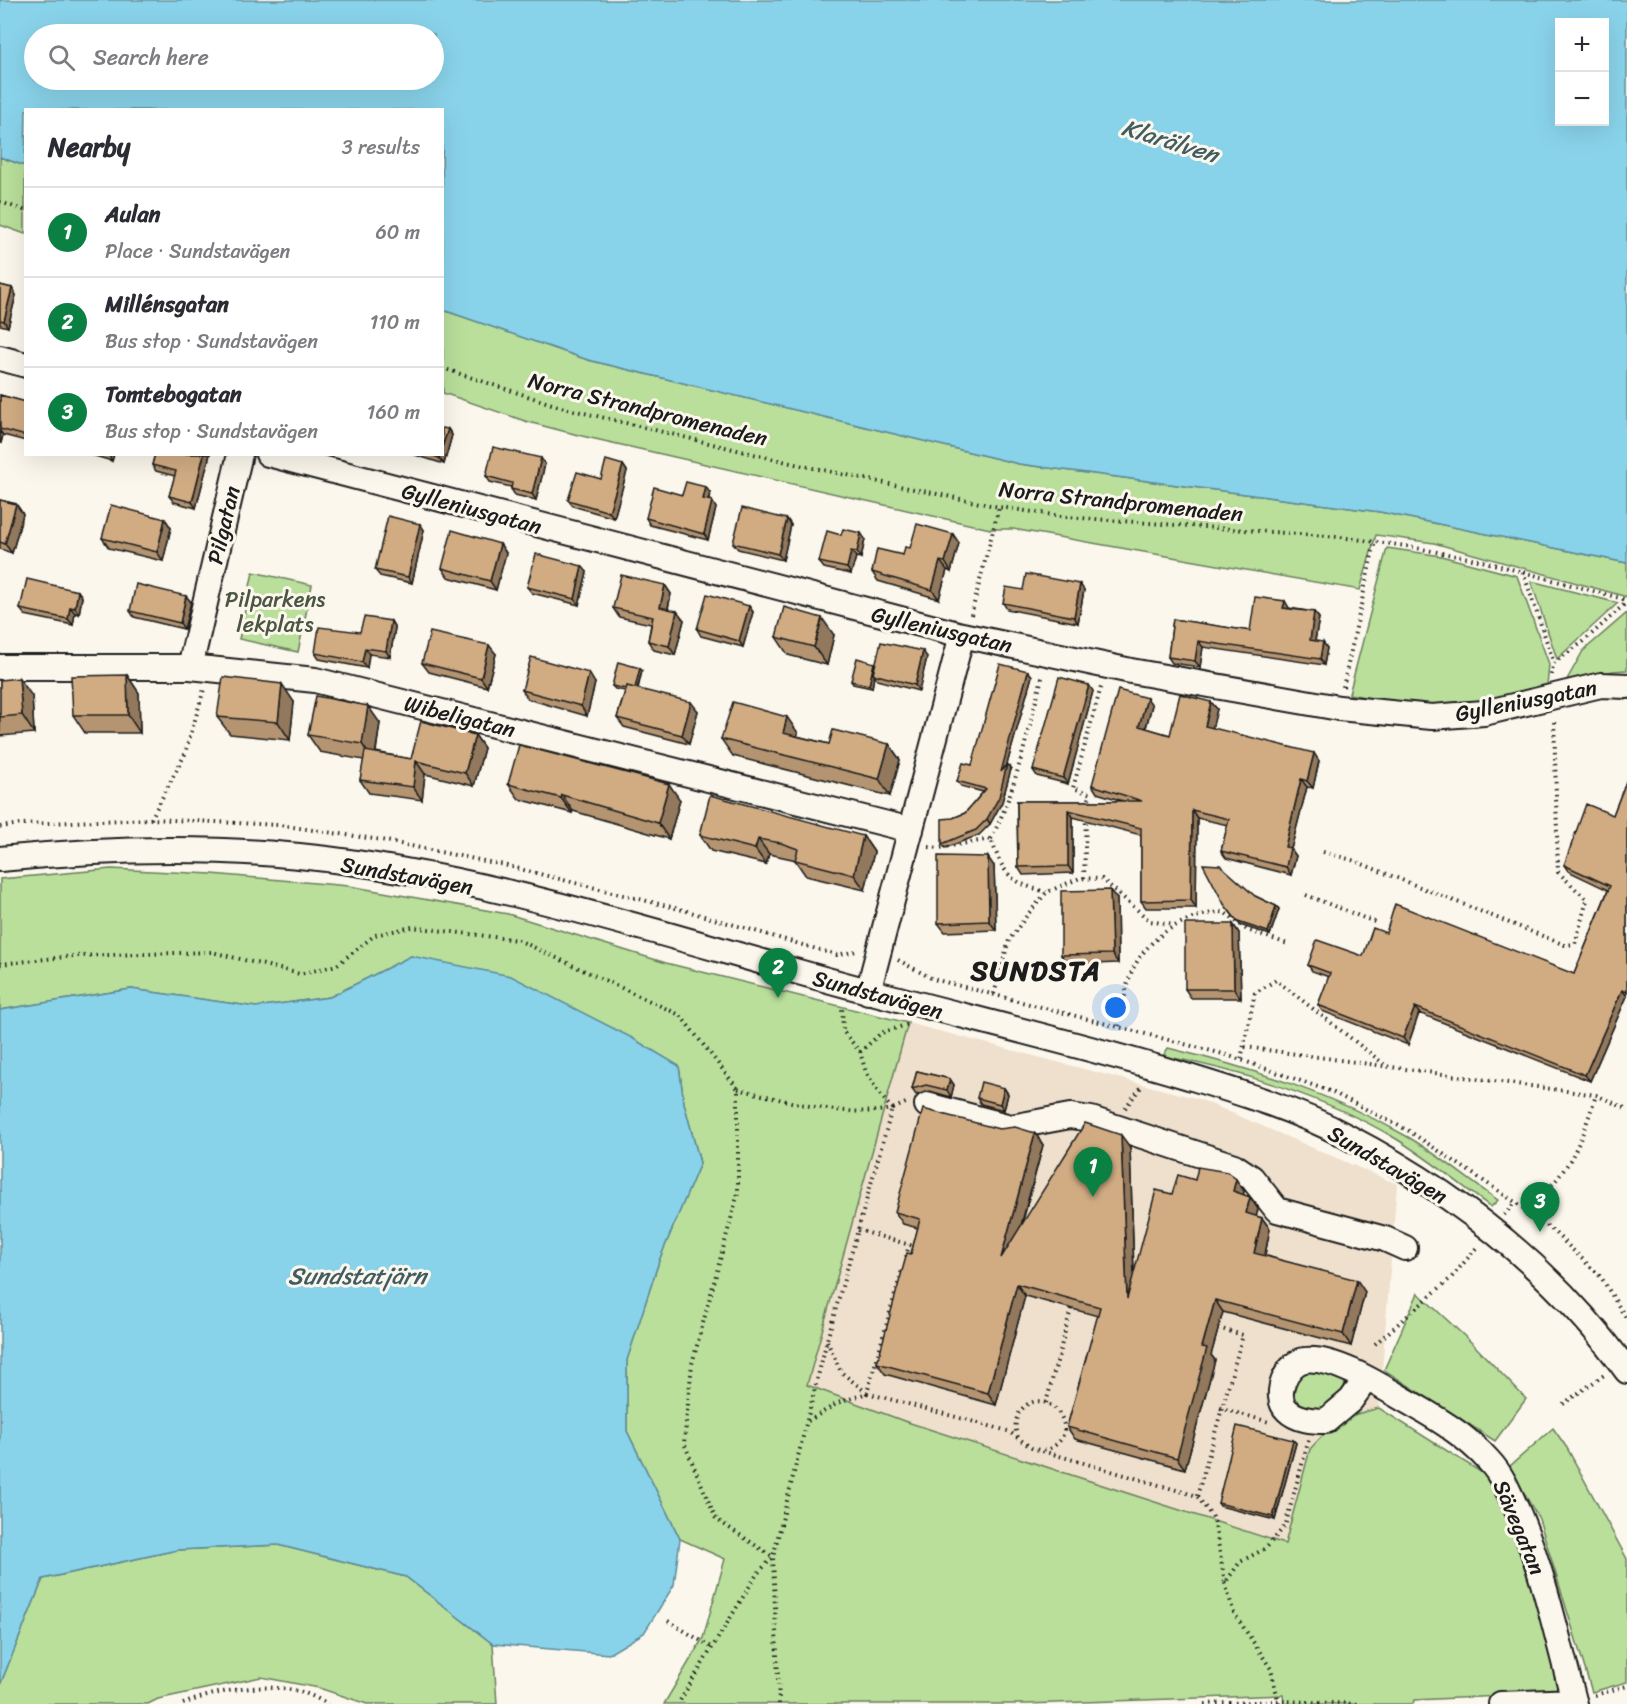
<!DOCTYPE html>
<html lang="en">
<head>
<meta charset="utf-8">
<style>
	:root { --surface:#fff; --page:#f7f7f7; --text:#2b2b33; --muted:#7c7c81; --line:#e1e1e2; --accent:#0b8043 }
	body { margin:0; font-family:Sriracha,sans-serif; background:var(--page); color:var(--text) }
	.controls { position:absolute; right:18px; top:18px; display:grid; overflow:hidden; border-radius:0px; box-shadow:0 6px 24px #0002 }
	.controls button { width:54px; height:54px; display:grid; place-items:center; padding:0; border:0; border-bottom:2px solid var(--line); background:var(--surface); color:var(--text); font:30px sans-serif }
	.you { position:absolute; left:1116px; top:1008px; width:21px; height:21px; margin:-15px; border:4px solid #fff; border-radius:50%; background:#1a73e8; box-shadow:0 0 0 9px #1a73e833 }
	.badge { display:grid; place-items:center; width:39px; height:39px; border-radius:50%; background:var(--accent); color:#fff; font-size:20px; font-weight:700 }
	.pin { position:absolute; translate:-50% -50px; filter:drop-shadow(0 2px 3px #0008) }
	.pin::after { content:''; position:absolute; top:32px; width:21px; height:18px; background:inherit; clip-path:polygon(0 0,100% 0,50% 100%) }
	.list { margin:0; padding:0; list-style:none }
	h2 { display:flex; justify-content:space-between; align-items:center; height:78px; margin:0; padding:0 24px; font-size:26px }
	h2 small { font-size:20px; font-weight:400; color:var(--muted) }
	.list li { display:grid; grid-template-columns:39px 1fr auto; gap:18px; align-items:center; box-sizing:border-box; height:90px; padding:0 24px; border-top:2px solid var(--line) }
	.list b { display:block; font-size:22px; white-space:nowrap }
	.list p { margin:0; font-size:20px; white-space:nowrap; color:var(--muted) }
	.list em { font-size:20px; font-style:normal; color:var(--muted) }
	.icon { flex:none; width:33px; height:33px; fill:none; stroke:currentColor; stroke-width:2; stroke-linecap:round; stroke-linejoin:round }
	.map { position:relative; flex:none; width:1627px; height:1704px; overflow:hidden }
	.search { position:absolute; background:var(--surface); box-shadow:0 6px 24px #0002; left:24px; top:24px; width:420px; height:66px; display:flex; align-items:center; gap:15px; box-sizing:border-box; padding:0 21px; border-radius:33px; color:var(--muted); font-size:22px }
	.panel { position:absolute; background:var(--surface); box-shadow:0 6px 24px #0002; left:24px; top:108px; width:420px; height:348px; border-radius:0px }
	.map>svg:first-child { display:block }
</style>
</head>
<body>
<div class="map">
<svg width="1627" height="1704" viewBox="0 0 1627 1704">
	<rect width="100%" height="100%" fill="#fbf7ec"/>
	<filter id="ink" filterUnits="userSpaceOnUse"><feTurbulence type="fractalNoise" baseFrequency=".0167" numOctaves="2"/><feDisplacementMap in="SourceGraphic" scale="12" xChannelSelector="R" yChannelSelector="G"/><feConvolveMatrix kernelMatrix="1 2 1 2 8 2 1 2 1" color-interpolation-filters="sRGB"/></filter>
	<g filter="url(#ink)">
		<path fill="#eee0cc" d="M908 1023 1199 1099 1397 1184 1379 1408 1338 1419 1310 1449 1286 1544 904 1421 807 1385Z"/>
		<path fill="#b9df9b" stroke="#6a7e5c" stroke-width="1.5" d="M0 157 25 166V234L0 225Z
			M443 310 588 360 1019 464 1380 512 1627 563V597L1434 543 1376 535 1360 590 1013 529H990L582 436 528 422 443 393Z
			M1387 548 1441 556 1517 576 1549 664 1547 687 1463 705 1403 704 1349 694Z
			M253 572 312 585 298 652 239 639Z
			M1531 581 1618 603 1557 659Z
			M1627 613V670L1613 671 1565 683 1583 651Z
			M111 869 212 874 349 886 508 914 666 963 908 1023 807 1385 904 1421 1285 1544 1310 1449 1338 1419 1379 1408 1484 1474 1523 1549 1568 1693 1414 1700 1413 1704H1284L1283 1695 1026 1704H664L703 1638 725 1559 680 1539 627 1431V1360L660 1258 700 1163 684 1103 679 1066 411 956 330 997 256 1007 131 989 0 1010V879Z
			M1168 1048C1251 1068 1333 1094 1408 1137 1439 1155 1468 1180 1498 1200L1491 1207C1459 1184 1427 1157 1393 1137 1327 1098 1239 1070 1163 1056Z
			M1418 1293 1473 1344 1526 1399 1495 1441 1384 1370Z
			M1315 1369 1344 1380C1348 1392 1334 1400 1325 1408H1309L1293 1399 1290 1382 1296 1374Z
			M1553 1428 1567 1448 1627 1559V1682L1592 1692 1539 1519 1509 1467Z
			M278 1545 406 1577 493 1644 497 1704H367L319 1688 261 1677 158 1699 148 1704H0V1685L43 1579 177 1550Z"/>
		<path fill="#89d3ea" stroke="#5d8a98" stroke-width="1.5" fill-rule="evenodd" d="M0 0H1627V563L1380 512 1019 464 588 360 443 310 442 110H26L25 166 0 157ZM1560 22H1604V122H1560ZM34 34H434V80H34Z
			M411 956 511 976 632 1038 679 1066 684 1103 700 1163 660 1258 627 1360V1431L680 1539 674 1585 644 1633 609 1654 493 1644 406 1577 278 1545 177 1550 43 1579 0 1685V1010L131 989 256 1007 330 997Z"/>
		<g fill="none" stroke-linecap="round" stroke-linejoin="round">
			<defs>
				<path id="minor" d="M0 358 26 365
					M268 454 962 635 1131 671 1339 708 1432 717 1484 713 1601 685 1627 686
					M0 667H190L315 680 911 830
					M190 667 240 454
					M0 859C100 849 199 846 299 856 501 876 695 947 891 997 990 1023 1090 1047 1189 1077 1241 1093 1297 1110 1346 1136 1456 1193 1554 1270 1627 1371
					M868 992 962 635
					M927 1105 1011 1127 1070 1116 1091 1119 1234 1166 1252 1178 1277 1210 1385 1239 1405 1248
					M1366 1379 1351 1400 1326 1421C1313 1421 1297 1420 1287 1410 1272 1396 1287 1362 1305 1360 1333 1356 1381 1386 1405 1400 1435 1417 1466 1435 1489 1461 1504 1477 1511 1497 1520 1517 1545 1577 1558 1641 1575 1704
					M1501 1704 1574 1701"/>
			</defs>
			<use href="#minor" stroke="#1c1c1c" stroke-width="28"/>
			<path stroke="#1c1c1c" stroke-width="4" stroke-dasharray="1.5 4.5" stroke-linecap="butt" d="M0 202 26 211
				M442 368 564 408 799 465 999 507 1067 517 1340 537 1406 546 1478 560 1627 600
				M1523 572 1554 663
				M971 615 999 507
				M1551 675 1554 663 1583 642 1627 602
				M1343 687 1375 541
				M1088 805 1090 794 1073 788 1101 687
				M151 819 185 754 204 689
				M0 827 21 824 151 819 279 825 381 840 504 865 687 911 837 955 856 951
				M991 839C1017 788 1028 730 1043 674
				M929 847 939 848 991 839C1004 875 1009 882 1046 892
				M1323 852 1352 860 1565 945 1575 944 1587 900 1558 872 1554 718
				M1084 878 1086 818
				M1306 895 1377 923
				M898 960 933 979 1227 1055 1332 1092 1409 1131 1515 1202 1551 1229 1601 1277 1627 1320
				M0 964 74 956 212 952 300 974 337 965 375 935 412 927 518 940 680 1015 738 1089V1193L692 1364 684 1443 716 1519 773 1557 757 1574 678 1704
				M994 994 1009 940 1028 914 1047 892 1080 878 1102 879 1150 921 1173 925
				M1119 1026C1123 1009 1125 987 1132 971 1149 935 1186 914 1224 912L1247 930 1288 944
				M1245 1047 1596 1095 1627 1109
				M860 1052 881 1033 909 1024
				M1241 1059 1255 993 1276 980 1384 1064
				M738 1089C789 1101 840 1118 892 1109L878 1092 866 1072 860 1052 843 1031 842 1006
				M1125 1108 1142 1086
				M1526 1210C1570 1172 1578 1150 1596 1095
				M1504 1215 1515 1202
				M858 1230 917 1247
				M906 1257 909 1245
				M827 1341 841 1372 867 1393 902 1270
				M1375 1344 1451 1278 1478 1246
				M1046 1403 1071 1309
				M1563 1404 1604 1375
				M1220 1408 1269 1422
				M808 1421 838 1403 867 1393 1008 1431 1032 1448 1197 1496 1214 1519 1225 1583 1240 1562 1266 1548 1285 1526 1309 1439
				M1018 1437C1014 1428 1015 1419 1021 1410 1047 1380 1089 1436 1045 1450
				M1197 1496 1243 1335 1218 1328
				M1225 1583 1234 1613 1271 1669 1279 1704
				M668 1621 713 1648
				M1595 1695 1627 1686
				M183 1704C217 1690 266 1682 302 1692 311 1695 320 1700 328 1704
				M779 1704 773 1557 827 1340 892 1109 906 1103
				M1205 1704 1279 1701 1360 1704"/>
			<use href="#minor" stroke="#fbf7ec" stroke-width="24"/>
		</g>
		<path fill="#b49471" stroke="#1c1c1c" stroke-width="1.5" d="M0 285 12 288 16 295 8 327 0 325Z
			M0 395 26 402V441L3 435 1 443H0Z
			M448 429 452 435 444 464 412 454H442Z
			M88 454H114L112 461Z
			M155 454H210L196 508 174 502 169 496 175 476 156 471 152 465Z
			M545 464 536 500 515 495 511 489V487L490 482 486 476Z
			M623 465 627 471 614 518 573 506 568 500Z
			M710 493 709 501H712L716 508 708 540 650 525 646 518 682 495Z
			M0 500 16 504 23 514 12 553 0 549Z
			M165 519 171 528 163 561 109 548 102 538Z
			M787 519 791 525 783 560 738 549 733 543Z
			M420 524 424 530 412 583 380 576 375 570Z
			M841 535 865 539 861 558 856 557 851 574 824 568 819 562Z
			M959 543 951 572 947 570 939 599 878 581 872 572 903 555 910 548Z
			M500 544 506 553 496 590 448 577 442 568Z
			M587 572 579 605 532 593 527 587Z
			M665 585 671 594 668 609 684 620 675 655 654 650 648 641 651 624 619 617 613 608Z
			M1023 590H1084L1078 623 1007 609 1003 603Z
			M78 591 82 597 79 614 75 613 73 625 25 615 20 609Z
			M186 596 191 602 184 629 134 617 130 611Z
			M1285 601 1289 608 1314 612 1319 618 1315 641 1327 648 1324 665 1203 647 1200 667 1172 663 1168 657 1173 619 1250 631Z
			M749 606 753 612 743 647 701 636 697 629Z
			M391 621 395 628 390 657 369 654 367 668 319 659 315 653 360 632Z
			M834 635 827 665 788 655 776 637Z
			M496 654 487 687 429 672 422 663Z
			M927 657 919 691 877 680 874 675 872 688 853 684 851 681 874 663 875 665Z
			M642 671 638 689 698 711 689 744 624 727 617 718 625 691 615 689 612 686Z
			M1028 671 1032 676 1007 764 1011 769 1002 802 990 824 979 835 945 848 942 844 953 818 965 813 983 792 961 786 957 781 972 765Z
			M127 675 139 693 140 733H85L73 715Z
			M0 680 32 696 34 733 0 736Z
			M595 683 587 716 528 699 522 690Z
			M1093 691 1068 784 1037 776 1033 770Z
			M294 702 290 740 230 734 217 717Z
			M1211 702 1217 709 1212 728 1319 761 1313 788 1307 787 1291 849 1296 856 1291 875 1226 858 1221 851 1228 825 1197 818 1196 908H1146L1141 901V835L1073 817V873L1023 875 1018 867 1017 801H1123L1097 793 1092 785 1152 705 1146 728 1170 735Z
			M380 723 376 752 411 759 475 735 484 748 474 786 425 774 422 800 369 793 360 780 364 760 320 752 308 735Z
			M798 733 797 736 829 744H889L900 760 890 796 733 756 721 739Z
			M1627 779V996L1590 1081 1419 1013 1408 1045 1322 1011 1318 1005 1329 977 1312 971 1308 965 1363 956 1386 933 1574 974 1608 890 1568 871 1564 865 1613 815Z
			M508 784 680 800 669 839 573 811 572 813 519 799Z
			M700 835 863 836 874 852 865 890 806 876 795 860 792 859 769 854 766 864 711 851Z
			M994 866 996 930 945 932 938 923Z
			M1255 896 1276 906 1279 909 1270 935 1240 925 1224 904Z
			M1117 899 1118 963 1067 965 1061 955Z
			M1233 924 1239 933 1241 998H1191L1185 989Z
			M917 1071 950 1079 954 1085 951 1097 930 1091 916 1095 912 1089Z
			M1004 1088 1008 1094 1004 1110 981 1104 977 1098Z
			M999 1129 1035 1133 1043 1145 1022 1225 1130 1147 1134 1272 1172 1194 1195 1180 1244 1191 1243 1195 1250 1197 1258 1209 1256 1216 1262 1218 1270 1229 1265 1255 1365 1292 1351 1346 1223 1312 1211 1355 1215 1360 1185 1469 1075 1439 1067 1427 1098 1316 1025 1296 996 1405 885 1374 877 1363 911 1254 918 1228 903 1224 895 1212Z
			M1293 1440 1296 1443 1275 1520 1220 1506 1218 1503Z"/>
		<path fill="#92785c" stroke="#1c1c1c" stroke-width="1.5" d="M12 288 16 295 8 327 4 321Z
			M448 429 452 435 444 464 439 458 440 454H442V447Z
			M0 431 3 435 1 443 0 442Z
			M108 454H114L112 461Z
			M204 454H210L196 508 192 502Z
			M541 458 545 464 536 500 532 494Z
			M623 465 627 471 614 518 609 512Z
			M706 487 710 493 707 505 703 499Z
			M712 501 716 508 708 540 704 534Z
			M16 504 23 514 12 553 5 544Z
			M165 519 171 528 163 561 157 552Z
			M787 519 791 525 783 560 778 554Z
			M420 524 424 530 412 583 408 577Z
			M861 533 865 539 861 558 857 552Z
			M953 534 959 543 951 572 945 562Z
			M500 544 506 553 496 590 490 581Z
			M851 551 856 557 851 574 847 568Z
			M940 561 947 570 939 599 932 590Z
			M582 566 587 572 579 605 575 599Z
			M1080 584 1084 590 1078 623 1074 617Z
			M665 585 671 594 666 616 660 607Z
			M78 591 82 597 79 614 75 608Z
			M186 596 191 602 184 629 180 623Z
			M1285 601 1289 608 1288 614 1283 608Z
			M749 606 753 612 743 647 739 641Z
			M70 607 75 613 73 625 68 619Z
			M677 611 684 620 675 655 669 646Z
			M1314 612 1319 618 1314 646 1310 640Z
			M822 618 834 635 827 665 814 647Z
			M391 621 395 628 390 657 386 651Z
			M1198 641 1203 647 1200 667 1195 661Z
			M1323 642 1327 648 1324 665 1320 659Z
			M489 645 496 654 487 687 481 678Z
			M365 648 369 654 367 668 362 662Z
			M923 651 927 657 919 691 915 685Z
			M874 663 876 666 872 688 869 685Z
			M640 668 642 671 636 693 634 690Z
			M1028 671 1032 676 1007 764 1011 769 1002 802 990 824 987 819Z
			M589 673 595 683 587 716 581 706Z
			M127 675 139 693 140 733 128 715Z
			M19 678 32 696 34 733 22 715Z
			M282 684 294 702 290 740 278 722Z
			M1089 685 1093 691 1068 784 1063 778Z
			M1147 698 1152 705 1144 734 1139 726Z
			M691 702 698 711 689 744 682 735Z
			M1211 702 1217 709 1211 734 1205 726Z
			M368 706 380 723 374 762 362 744Z
			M787 717 798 733 794 749 783 733Z
			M475 735 484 748 474 786 465 773Z
			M889 744 900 760 890 796 879 779Z
			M1314 753 1319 761 1313 788 1307 781Z
			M416 761 425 774 422 800 413 787Z
			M1301 779 1307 787 1291 849 1296 856 1291 875 1286 867 1285 847Z
			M669 784 680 800 669 839 658 823Z
			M562 795 573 811 572 813 561 798Z
			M1068 810 1073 817V873L1068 866Z
			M1192 810 1197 818 1196 908 1191 900Z
			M863 836 874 852 865 890 854 875Z
			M758 839 769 854 766 864 755 849Z
			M988 857 994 866 996 930 989 921Z
			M1110 890 1117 899 1118 963 1112 954Z
			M1276 906 1279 909 1270 935 1268 932Z
			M1233 924 1239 933 1241 998 1234 989Z
			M1622 990 1627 996 1590 1081 1585 1075Z
			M1415 1007 1419 1013 1408 1045 1403 1038Z
			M950 1079 954 1085 951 1097 947 1090Z
			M1004 1088 1008 1094 1004 1110 1000 1104Z
			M1035 1133 1043 1145 1009 1269 1001 1258Z
			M1121 1135 1130 1147 1135 1311 1127 1299Z
			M1236 1179 1244 1191 1242 1203 1233 1191Z
			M1250 1197 1258 1209 1254 1225 1246 1213Z
			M1262 1218 1270 1229 1263 1264 1254 1253Z
			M1357 1280 1365 1292 1351 1346 1343 1334Z
			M1017 1284 1025 1296 996 1405 988 1393Z
			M1215 1300 1223 1312 1211 1355 1215 1360 1185 1469 1177 1458 1202 1347Z
			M1293 1440 1296 1443 1275 1520 1273 1517Z"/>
		<path fill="#d1ac83" stroke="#1c1c1c" stroke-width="1.5" d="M0 285 12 288 4 321 0 320Z
			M0 395 26 402V436L0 429Z
			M442 428 448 429 442 447Z
			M493 447 541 458 532 494 511 489 512 483 486 476Z
			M155 454H204L192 502 169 496 176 471 152 465Z
			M429 454H440L439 458Z
			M606 460 623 465 609 512 568 500 577 472 601 479Z
			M686 482 706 487 703 499 712 501 704 534 646 518 654 487 682 495Z
			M0 500 16 504 5 544 0 542Z
			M111 505 165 519 157 552 102 538Z
			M742 508 787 519 778 554 733 543Z
			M388 516 420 524 408 577 375 570Z
			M917 524 953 534 945 562 940 561 932 590 872 572 877 549 903 555 905 547 910 548Z
			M843 529 861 533 857 552 851 551 847 568 819 562 827 531 841 535Z
			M452 530 500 544 490 581 442 568Z
			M536 554 582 566 575 599 527 587Z
			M1026 574 1080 584 1074 617 1003 603 1006 587 1023 590Z
			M621 575 665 585 660 607 677 611 669 646 648 641 653 617 613 608Z
			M27 579 78 591 75 608 70 607 68 619 20 609Z
			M136 584 186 596 180 623 130 611Z
			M707 594 749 606 739 641 697 629Z
			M1255 597 1285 601 1283 608 1314 612 1310 640 1323 642 1320 659 1198 641 1195 661 1168 657 1173 619 1250 631Z
			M784 607 822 618 814 647 776 637Z
			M364 617 391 621 386 651 365 648 362 662 315 653 319 627 360 632Z
			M430 632 489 645 481 678 422 663Z
			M881 642 923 651 915 685 873 674Z
			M531 657 589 673 581 706 522 690Z
			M857 658 874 663 869 685 851 681Z
			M618 662 640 668 635 688 627 686 626 689 612 686Z
			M1000 664 1028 671 1001 772 1007 764 999 797 987 819 976 830 942 844V819L953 818 965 813 986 789 957 781 963 763 972 765Z
			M127 675 128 715H73L71 676Z
			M223 677 282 684 278 722 217 717Z
			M1059 677 1089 685 1063 778 1033 770Z
			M19 678 22 715 0 717V680Z
			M627 686 691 702 682 735 617 718Z
			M1118 690 1147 698 1139 726 1170 735 1180 694 1211 702 1205 726 1314 753 1307 781 1301 779 1285 847 1290 848 1286 867 1221 851 1229 819 1192 810 1191 900 1141 901V828L1068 810V866L1018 867 1017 801H1142L1092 785Z
			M316 696 368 706 362 744 308 735Z
			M733 702 787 717 783 733 829 744 833 730 889 744 879 779 721 739Z
			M421 721 475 735 465 773 416 761 413 787 360 780 365 751 411 759Z
			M519 745 669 784 658 823 562 795 561 798 508 784Z
			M1627 779V992L1622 990 1585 1075 1415 1007 1403 1038 1318 1005 1330 973 1308 965 1317 940 1363 956 1373 928 1386 933 1395 904 1574 974 1610 886 1564 865 1586 804 1613 815Z
			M710 795 863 836 854 875 795 860 798 849 781 843 758 839 755 849 700 835Z
			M938 856 988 857 989 921 938 923Z
			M1203 864 1220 865 1255 896 1276 906 1268 932 1238 922 1224 904Z
			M1110 890 1112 954 1061 955V891Z
			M1185 924H1233L1234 989H1185Z
			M917 1071 950 1079 947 1090 926 1085 912 1089Z
			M981 1082 1004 1088 1000 1104 977 1098Z
			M923 1109 999 1129 1015 1127 1035 1133 1001 1258 1085 1123 1121 1135 1127 1299 1156 1190 1172 1194 1178 1175 1195 1180 1198 1167 1227 1172 1236 1179 1233 1191 1250 1197 1246 1213 1262 1218 1254 1253 1357 1280 1343 1334 1215 1300 1202 1347 1207 1348 1177 1458 1067 1427 1100 1307 1017 1284 988 1393 877 1363 907 1253 911 1254 920 1219 895 1212Z
			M1237 1426 1293 1440 1273 1517 1218 1503Z"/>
	</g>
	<g text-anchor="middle" stroke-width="6" stroke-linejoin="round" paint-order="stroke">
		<g font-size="22" fill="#1c1c1c" stroke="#fbf7ec">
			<text transform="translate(648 409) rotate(14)" y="8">Norra Strandpromenaden</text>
			<text transform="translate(1121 501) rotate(6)" y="8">Norra Strandpromenaden</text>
			<text transform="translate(472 508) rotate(15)" y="8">Gylleniusgatan</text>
			<text transform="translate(223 525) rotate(-77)" y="8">Pilgatan</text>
			<text transform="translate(942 629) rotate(13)" y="8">Gylleniusgatan</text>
			<text transform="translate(1526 700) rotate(-11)" y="8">Gylleniusgatan</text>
			<text transform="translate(460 716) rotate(14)" y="8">Wibeligatan</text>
			<text transform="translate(407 875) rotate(10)" y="8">Sundstavägen</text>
			<text transform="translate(878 994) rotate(15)" y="8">Sundstavägen</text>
			<text transform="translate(1388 1164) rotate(30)" y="8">Sundstavägen</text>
			<text transform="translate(1520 1527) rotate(67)" y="8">Sävegatan</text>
		</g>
		<g font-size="22" fill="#4b5642" stroke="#fbf7ec">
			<text x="275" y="607">Pilparkens<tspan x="275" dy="25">lekplats</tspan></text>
		</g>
		<g font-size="24" font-style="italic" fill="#425c64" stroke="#fbf7ec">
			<text transform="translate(1170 141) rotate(17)" y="8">Klarälven</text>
			<text x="357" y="1284">Sundstatjärn</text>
		</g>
		<g font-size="28" font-weight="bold" letter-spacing="1.5" fill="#1c1c1c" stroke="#fbf7ec">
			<text x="1036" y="980">SUNDSTA</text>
		</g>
	</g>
</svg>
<div class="controls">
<button>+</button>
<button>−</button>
</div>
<div class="you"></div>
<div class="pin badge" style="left:1093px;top:1197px">1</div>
<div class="pin badge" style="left:778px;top:998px">2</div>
<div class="pin badge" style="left:1540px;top:1232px">3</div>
<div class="search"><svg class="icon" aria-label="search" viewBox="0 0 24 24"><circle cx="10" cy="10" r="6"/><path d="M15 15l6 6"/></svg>Search here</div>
<section class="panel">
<h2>Nearby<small>3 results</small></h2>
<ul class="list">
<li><span class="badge">1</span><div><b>Aulan</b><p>Place · Sundstavägen</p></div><em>60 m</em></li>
<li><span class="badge">2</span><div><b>Millénsgatan</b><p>Bus stop · Sundstavägen</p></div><em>110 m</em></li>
<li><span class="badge">3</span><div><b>Tomtebogatan</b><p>Bus stop · Sundstavägen</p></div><em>160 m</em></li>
</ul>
</section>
</div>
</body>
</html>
